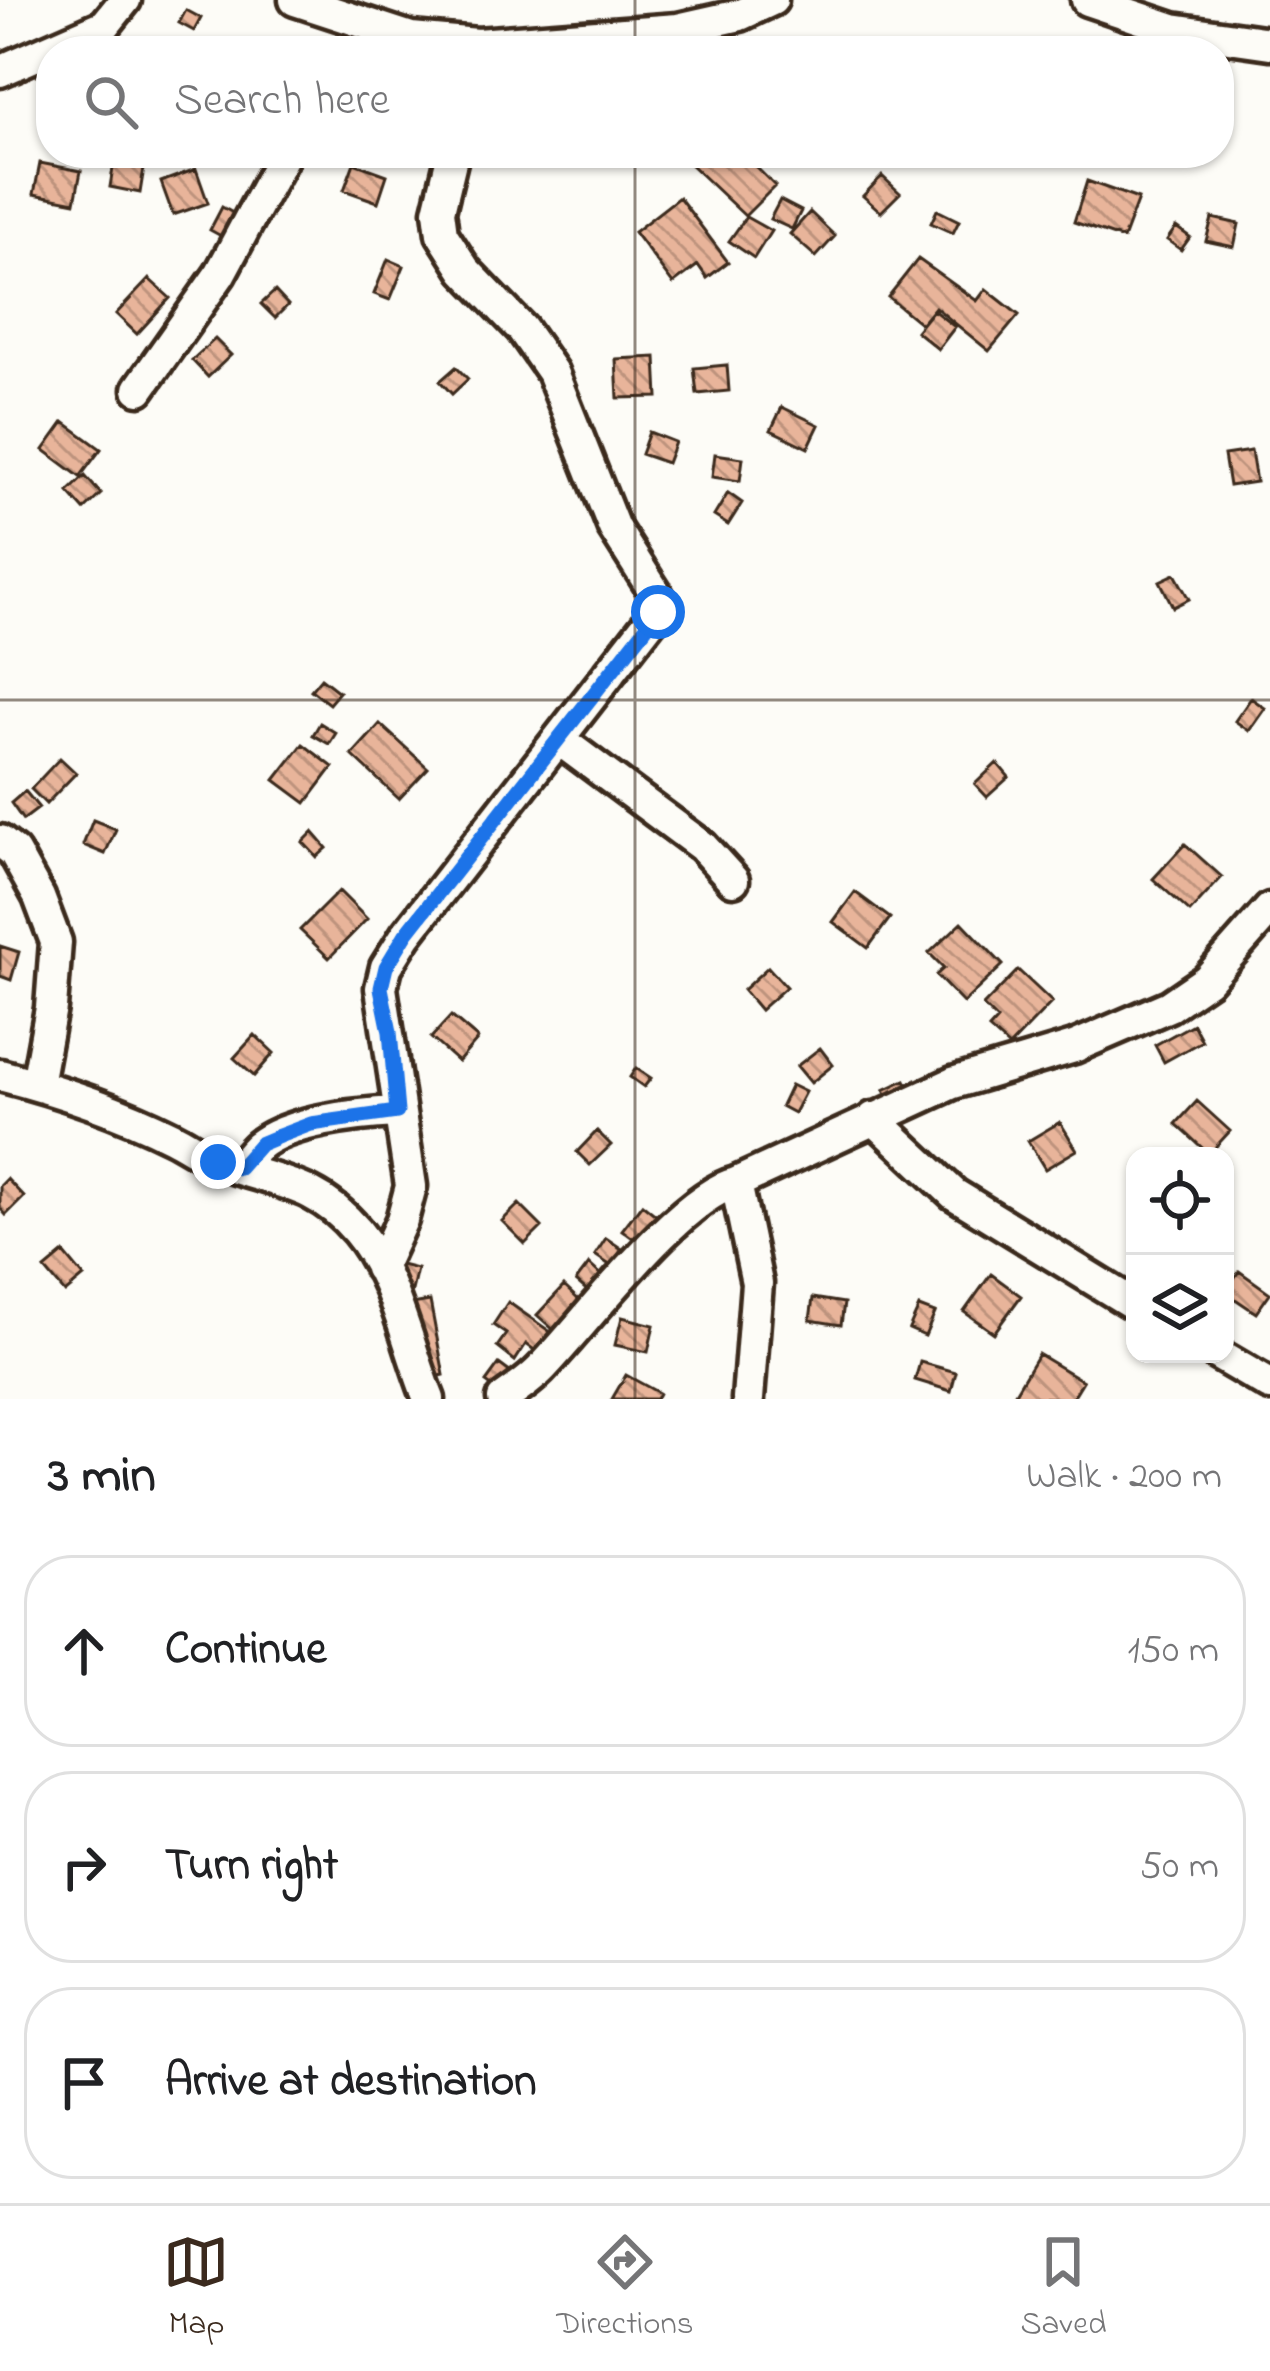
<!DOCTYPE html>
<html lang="en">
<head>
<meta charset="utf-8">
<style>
	:root { --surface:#fff; --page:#f6f6f6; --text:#202124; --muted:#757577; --line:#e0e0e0; --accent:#3b2a1e }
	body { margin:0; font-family:"Indie Flower",sans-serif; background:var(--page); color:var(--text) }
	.controls { position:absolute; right:36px; bottom:36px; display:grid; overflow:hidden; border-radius:24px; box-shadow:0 3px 9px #0004 }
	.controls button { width:108px; height:108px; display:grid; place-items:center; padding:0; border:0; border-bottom:3px solid var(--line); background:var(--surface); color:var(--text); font:60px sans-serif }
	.stop { position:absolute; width:36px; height:36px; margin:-27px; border:9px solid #1a73e8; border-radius:50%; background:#fff }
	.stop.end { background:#1a73e8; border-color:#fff; box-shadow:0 3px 12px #0008 }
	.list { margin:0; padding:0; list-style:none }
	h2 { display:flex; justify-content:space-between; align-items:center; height:156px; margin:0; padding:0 48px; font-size:51px }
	h2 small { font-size:39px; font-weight:400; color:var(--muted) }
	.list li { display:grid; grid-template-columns:78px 1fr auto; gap:36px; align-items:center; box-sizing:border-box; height:192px; margin:0 24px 24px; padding:0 24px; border:3px solid var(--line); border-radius:48px }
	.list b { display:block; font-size:45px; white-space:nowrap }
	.list em { font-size:39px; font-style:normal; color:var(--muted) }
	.icon { flex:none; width:66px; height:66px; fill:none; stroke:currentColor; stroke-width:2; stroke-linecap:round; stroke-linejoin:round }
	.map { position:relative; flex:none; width:1270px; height:1399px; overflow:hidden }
	.search { position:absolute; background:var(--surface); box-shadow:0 3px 9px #0004; left:36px; right:36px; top:36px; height:132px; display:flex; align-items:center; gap:30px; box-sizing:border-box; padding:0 42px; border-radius:48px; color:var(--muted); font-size:45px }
	.sheet { height:804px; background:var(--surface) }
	nav { display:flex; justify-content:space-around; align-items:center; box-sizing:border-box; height:168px; border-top:3px solid var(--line); background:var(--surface); font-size:33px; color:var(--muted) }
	nav a { display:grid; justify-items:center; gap:6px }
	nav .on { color:var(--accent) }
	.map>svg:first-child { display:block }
</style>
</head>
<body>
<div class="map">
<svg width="1270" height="1399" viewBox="0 0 1270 1399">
	<defs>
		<pattern id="building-back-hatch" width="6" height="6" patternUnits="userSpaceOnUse" patternTransform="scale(3)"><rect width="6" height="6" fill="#e8b49a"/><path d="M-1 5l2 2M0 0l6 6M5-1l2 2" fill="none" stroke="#bd937d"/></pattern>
	</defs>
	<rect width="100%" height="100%" fill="#fdfcf7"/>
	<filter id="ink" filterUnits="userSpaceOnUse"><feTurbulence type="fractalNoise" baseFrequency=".00833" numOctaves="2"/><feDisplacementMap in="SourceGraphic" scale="24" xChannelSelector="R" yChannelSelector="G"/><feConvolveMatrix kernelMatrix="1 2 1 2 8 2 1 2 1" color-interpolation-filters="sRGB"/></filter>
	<g filter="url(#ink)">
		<path fill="url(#building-back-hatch)" stroke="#3b2a1e" stroke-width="3" d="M186 10 201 18 194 31 179 23Z
			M107 153H138L135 165 106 158Z
			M699 153H765L754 165 775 186 745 216 689 163Z
			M114 162 144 168 140 193 110 187Z
			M40 163 81 171 75 202 34 194Z
			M354 163 387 175 378 202 344 190Z
			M196 169 208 203 173 215 161 182Z
			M882 176 900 193 881 212 863 196Z
			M1087 181 1138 199 1123 239 1074 222Z
			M679 197 728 262 707 278 698 265 673 284 634 232Z
			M780 200 801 211 792 229 770 219Z
			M222 207 235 214 223 237 210 230Z
			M937 210 959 221 953 233 931 223Z
			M810 212 835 236 816 257 790 234Z
			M746 217 771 231 754 258 729 241Z
			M1212 218 1239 224 1234 247 1206 241Z
			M1176 227 1190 237 1181 250 1167 240Z
			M388 259 404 266 390 300 374 294Z
			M918 259 977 301 986 289 1019 315 989 351 935 307 921 324 888 297Z
			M149 279 170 298 137 334 116 314Z
			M275 291 288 305 275 318 261 304Z
			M933 310 955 327 938 349 916 331Z
			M215 339 231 355 208 377 192 360Z
			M656 357 658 397 618 398 616 359Z
			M727 365 729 391 697 394 694 368Z
			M456 367 468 379 452 394 440 381Z
			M782 407 819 425 808 448 771 430Z
			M64 422 101 449 80 477 44 450Z
			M649 432 675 442 667 463 641 454Z
			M1251 451 1256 482 1229 486 1224 455Z
			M715 454 743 458 740 481 712 477Z
			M85 476 101 494 84 510 68 492Z
			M728 493 742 503 728 525 714 516Z
			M1175 574 1189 599 1173 607 1160 581Z
			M321 678 339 692 329 704 311 690Z
			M1251 698 1265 708 1249 731 1235 721Z
			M320 723 336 733 329 744 313 735Z
			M380 724 428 768 399 799 352 755Z
			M303 744 333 767 306 803 275 780Z
			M60 758 76 773 46 804 31 789Z
			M997 763 1009 777 987 797 975 784Z
			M25 791 39 808 23 820 11 803Z
			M93 820 116 829 105 854 83 845Z
			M313 832 327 848 317 857 303 842Z
			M1185 844 1222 877 1190 912 1153 879Z
			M339 891 367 919 329 958 300 930Z
			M855 892 890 918 868 948 833 922Z
			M962 922 1003 965 963 1003 936 975 944 968 929 953Z
			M0 946 19 952 11 980 0 976Z
			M768 967 786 987 760 1010 743 990Z
			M1018 970 1052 1002 1009 1047 989 1029 997 1020 983 1006Z
			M451 1016 478 1039 458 1062 431 1038Z
			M1193 1024 1202 1041 1164 1062 1155 1045Z
			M255 1035 274 1053 254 1076 234 1058Z
			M820 1048 833 1065 811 1083 797 1066Z
			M636 1068 651 1078 644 1087 630 1077Z
			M905 1080 914 1099 893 1108 884 1090Z
			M791 1085 805 1092 794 1113 781 1106Z
			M1197 1101 1230 1131 1209 1154 1176 1124Z
			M1060 1122 1077 1150 1045 1169 1028 1141Z
			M597 1131 611 1145 590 1165 577 1152Z
			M7 1179 24 1197 6 1215 0 1208V1186Z
			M519 1204 542 1227 525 1244 502 1221Z
			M642 1204 657 1216 638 1242 622 1230Z
			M606 1238 622 1249 611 1266 595 1255Z
			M64 1253 84 1277 65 1293 45 1269Z
			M397 1264 417 1269 411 1295 392 1291Z
			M589 1264 604 1278 591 1294 576 1281Z
			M1239 1271 1270 1293 1256 1313 1225 1292Z
			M991 1274 1021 1296 994 1333 964 1312Z
			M564 1286 582 1303 556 1332 537 1315Z
			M813 1298 844 1303 841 1325 810 1320Z
			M430 1301 444 1375 426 1379 412 1304Z
			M508 1302 555 1335 541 1355 526 1344 515 1361 497 1347 506 1334 493 1325Z
			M919 1307 935 1313 925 1336 909 1329Z
			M622 1317 654 1325 648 1352 615 1345Z
			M1038 1354 1083 1381 1072 1399 1013 1396Z
			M920 1362 956 1372 951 1391 915 1380Z
			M499 1364 514 1375 501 1393 486 1382Z
			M626 1375 659 1393 656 1399H612Z"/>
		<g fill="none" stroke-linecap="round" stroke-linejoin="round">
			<defs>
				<path id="street" d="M295 0 411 38 477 44 678 29 740 15 772 0
					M1087 0 1173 29 1270 43
					M0 71 105 25 125 0
					M139 389 220 274 285 153
					M561 741 702 846 733 880
					M0 841 14 852 39 897 56 942 51 1008 37 1084
					M0 1075C58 1090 118 1110 172 1137 188 1145 204 1157 221 1163 276 1183 316 1182 357 1231 395 1276 407 1345 429 1399
					M873 1118 954 1194 1135 1305
					M239 1168C245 1161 251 1152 258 1146 288 1121 359 1114 397 1112
					M736 1183 757 1283 748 1399
					M380 1268 402 1220 411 1186 381 988 386 967 406 935 657 612 658 597 614 528 552 372 522 329 465 270 442 234 439 211 453 153
					M1217 1354 1270 1385
					M503 1399C516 1390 529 1381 540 1370 585 1324 678 1197 736 1183L953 1083 1074 1047 1169 1006 1207 980 1270 909"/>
			</defs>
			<use href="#street" stroke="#3b2a1e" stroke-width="39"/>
			<use href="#street" stroke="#fdfcf7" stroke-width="30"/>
		</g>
	</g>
	<g fill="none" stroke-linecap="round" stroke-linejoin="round" filter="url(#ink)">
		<path stroke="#1a73e8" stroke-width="15" d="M218 1162 239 1168 260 1144 279 1136 311 1124 397 1112 390 1032 381 988 386 967 406 934 658 612"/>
	</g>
	<path fill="none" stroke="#3b2a1e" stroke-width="3" stroke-opacity="0.55" d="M635 0V51M635 153V1399M0 700H1270"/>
</svg>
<div class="controls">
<button><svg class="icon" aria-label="locate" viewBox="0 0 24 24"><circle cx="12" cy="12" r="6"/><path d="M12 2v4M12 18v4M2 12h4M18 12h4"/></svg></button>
<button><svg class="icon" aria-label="layers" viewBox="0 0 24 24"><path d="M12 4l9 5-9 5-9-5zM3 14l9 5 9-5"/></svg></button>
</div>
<div class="stop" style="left:658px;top:612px"></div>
<div class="stop end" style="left:218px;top:1162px"></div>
<div class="search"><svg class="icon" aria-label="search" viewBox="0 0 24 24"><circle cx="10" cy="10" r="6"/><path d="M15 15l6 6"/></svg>Search here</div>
</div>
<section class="sheet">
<h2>3 min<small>Walk · 200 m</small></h2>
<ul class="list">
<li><svg class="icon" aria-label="ahead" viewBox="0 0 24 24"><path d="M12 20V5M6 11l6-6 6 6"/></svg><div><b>Continue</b></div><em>150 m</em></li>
<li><svg class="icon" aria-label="right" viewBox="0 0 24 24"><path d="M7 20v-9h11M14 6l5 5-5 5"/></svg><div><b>Turn right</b></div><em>50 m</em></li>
<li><svg class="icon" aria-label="arrive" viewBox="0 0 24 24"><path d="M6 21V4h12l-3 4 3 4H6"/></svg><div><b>Arrive at destination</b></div></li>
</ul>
</section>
<nav>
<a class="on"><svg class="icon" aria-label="map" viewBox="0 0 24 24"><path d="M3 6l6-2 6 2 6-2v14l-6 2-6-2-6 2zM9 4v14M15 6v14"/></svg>Map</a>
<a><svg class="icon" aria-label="directions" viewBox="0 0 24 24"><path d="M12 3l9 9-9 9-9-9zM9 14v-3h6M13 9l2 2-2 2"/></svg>Directions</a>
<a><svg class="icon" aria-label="saved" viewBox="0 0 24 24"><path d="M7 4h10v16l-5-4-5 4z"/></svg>Saved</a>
</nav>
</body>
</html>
